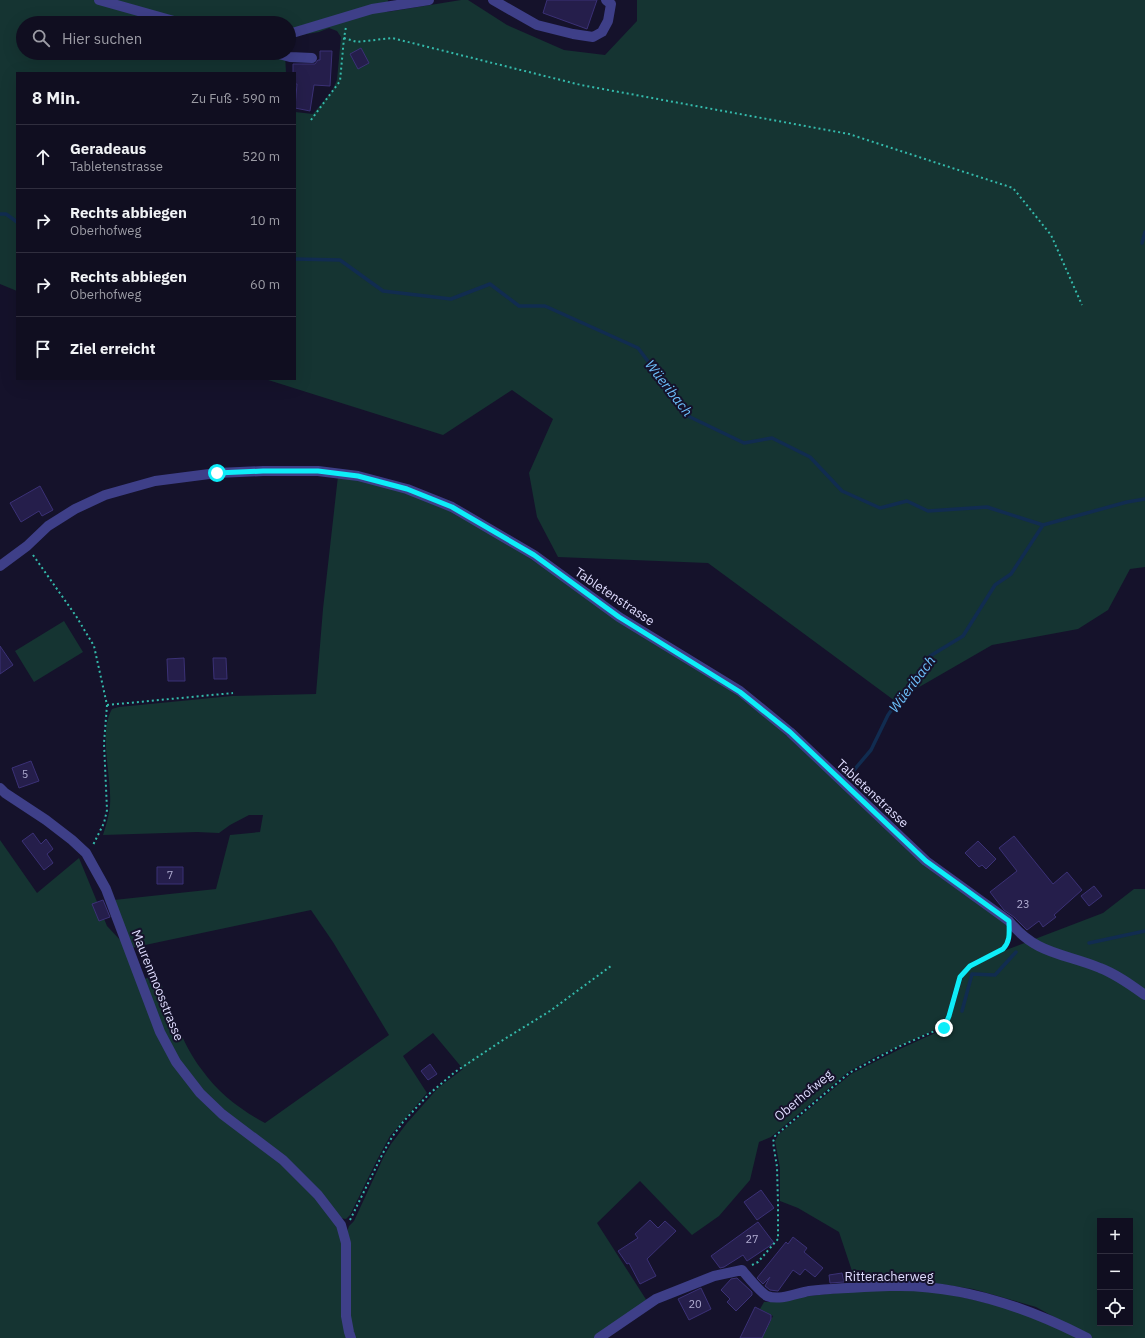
<!DOCTYPE html>
<html lang="de">
<head>
<meta charset="utf-8">
<style>
	:root { --surface:#100e20; --page:#1e1c2d; --text:#f1f3f6; --muted:#9c9ca5; --line:#302e3e }
	body { margin:0; font-family:"IBM Plex Sans",sans-serif; background:var(--page); color:var(--text) }
	.controls { position:absolute; right:12px; bottom:12px; display:grid; overflow:hidden; border-radius:0px; box-shadow:0 4px 16px #0002 }
	.controls button { width:36px; height:36px; display:grid; place-items:center; padding:0; border:0; border-bottom:1px solid var(--line); background:var(--surface); color:var(--text); font:20px sans-serif }
	.stop { position:absolute; width:12px; height:12px; margin:-9px; border:3px solid #0eedf8; border-radius:50%; background:#fff }
	.stop.end { background:#0eedf8; border-color:#fff; box-shadow:0 1px 4px #0008 }
	.list { margin:0; padding:0; list-style:none }
	h2 { display:flex; justify-content:space-between; align-items:center; height:52px; margin:0; padding:0 16px; font-size:17px }
	h2 small { font-size:13px; font-weight:400; color:var(--muted) }
	.list li { display:grid; grid-template-columns:26px 1fr auto; gap:12px; align-items:center; box-sizing:border-box; height:64px; padding:0 16px; border-top:1px solid var(--line) }
	.list b { display:block; font-size:15px; white-space:nowrap }
	.list p { margin:0; font-size:13px; white-space:nowrap; color:var(--muted) }
	.list em { font-size:13px; font-style:normal; color:var(--muted) }
	.icon { flex:none; width:22px; height:22px; fill:none; stroke:currentColor; stroke-width:2; stroke-linecap:round; stroke-linejoin:round }
	.map { position:relative; flex:none; width:1145px; height:1338px; overflow:hidden }
	.search { position:absolute; background:var(--surface); box-shadow:0 4px 16px #0002; left:16px; top:16px; width:280px; height:44px; display:flex; align-items:center; gap:10px; box-sizing:border-box; padding:0 14px; border-radius:22px; color:var(--muted); font-size:15px }
	.panel { position:absolute; background:var(--surface); box-shadow:0 4px 16px #0002; left:16px; top:72px; width:280px; height:308px; border-radius:0px }
	.map>svg:first-child { display:block }
</style>
</head>
<body>
<div class="map">
<svg width="1145" height="1338" viewBox="0 0 1145 1338">
	<rect width="100%" height="100%" fill="#15122b"/>
	<path fill="#153432" fill-rule="evenodd" d="M0 0H388L387 12 461 0H468L507 25 564 50 605 55 637 21V0H1145V567L1130 569 1108 610 1078 629 992 645 895 701 708 563 558 557 537 517 529 473 553 419 512 390 443 435 265 379H295V112L313 114 332 91 337 80 341 37 337 31 329 28 319 32 289 37V23H23V53H285L286 73H17V291L0 284Z
		M338 476 383 484 460 515 517 550 738 695 774 724 923 862 1004 920C1020 952 985 951 968 965 950 980 953 1008 941 1027L877 1056 848 1072 771 1137 759 1142 750 1180 719 1216 692 1235 640 1181 597 1223 647 1301 594 1338H354L350 1329 347 1232 349 1226 354 1221 384 1156 391 1144 407 1123 438 1088 463 1069 433 1033 403 1056 427 1093 390 1136 378 1158 350 1215 346 1219 340 1218 213 1102 179 1061 161 1026 143 979 158 976C171 1008 181 1043 202 1070 218 1093 241 1110 265 1123L389 1035 333 942 311 910 131 948 114 900 216 889 230 835 260 832 263 815H249L230 825 219 833 197 832 103 835C106 825 109 816 110 805 112 777 98 733 112 709L119 707 232 696 316 694 323 609Z
		M64 621 83 652 34 682 15 651Z
		M0 840 37 893 79 858 107 926 122 942 181 1074 313 1193 333 1220 341 1234 348 1338H0Z
		M1134 889H1145V1338H1092L1036 1307 973 1289 926 1282 856 1283 839 1232 798 1208 780 1201V1168L775 1141 778 1135 851 1074 902 1048 944 1029 951 1017 963 977 971 967 1006 950 1103 913ZM1100 1221H1130V1323H1100Z
		M873 1289 932 1290 1012 1309 1080 1338H762L773 1316 760 1309 764 1302H778L800 1297Z"/>
	<g fill="none" stroke-linecap="round" stroke-linejoin="round">
		<path stroke="#112c50" stroke-width="3.5" d="M0 214H6L17 222
			M1142 243 1145 232
			M295 259 340 260 383 291 451 299 490 284 519 306H545L638 348 690 417 744 443 772 438 810 457 842 491 880 508 907 501 928 511 987 507 1043 525 1127 502 1145 499
			M849 776 871 750 888 715 930 656 963 636 995 585 1011 574 1043 525
			M1089 943 1145 931
			M962 1011 972 974 995 975 1016 952"/>
	</g>
	<path fill="#251e4b" stroke="#3b3176" d="M547 0H597L587 29 543 13Z
		M361 48 369 63 358 69 350 54Z
		M320 51H332L330 86 314 85 310 111 295 108 297 84H295V73H293V64H315L318 60H320Z
		M40 486 53 510 42 516 39 511 21 522 10 503Z
		M0 646 13 665 0 674Z
		M184 658 185 681H168L167 659Z
		M213 658H226L227 679H214Z
		M31 761 39 781 19 788 12 768Z
		M33 833 41 844 46 839 53 849 47 854 53 863 44 870 22 841Z
		M1014 836 1053 884 1067 872 1082 890 1054 915 1056 917 1043 927 1039 921 1027 930 1014 917 1004 910 990 892 1017 871 999 848Z
		M978 841 996 859 986 869 982 865 979 867 965 853Z
		M157 867H183V884H157Z
		M1094 886 1102 896 1089 906 1081 896Z
		M103 900 110 917 99 921 92 904Z
		M430 1064 437 1074 428 1080 421 1071Z
		M761 1190 774 1208 757 1220 744 1202Z
		M650 1220 658 1228 665 1221 676 1231 647 1259 656 1276 640 1284 629 1263 627 1264 618 1251 638 1238 635 1234Z
		M758 1222 774 1243 747 1261 743 1255 724 1267 720 1268 711 1256Z
		M793 1237 807 1248 804 1252 823 1268 815 1277 805 1269 800 1275 793 1270 778 1291 770 1290 765 1286 770 1277 763 1284 757 1278 786 1242 788 1244Z
		M842 1273 844 1282 830 1283 829 1275Z
		M737 1278 752 1292V1295L736 1311 727 1302 730 1299 721 1290 731 1279Z
		M701 1288 711 1309 689 1320 678 1299Z
		M755 1307 771 1315V1319L762 1338H740Z"/>
	<g fill="none" stroke-linecap="round" stroke-linejoin="round">
		<path stroke="#34baab" stroke-width="2" stroke-dasharray="2 3" stroke-linecap="butt" d="M344 38 357 42 392 38 581 85 849 134 1013 188 1051 235 1082 305
			M311 120 340 81 344 38 346 27
			M33 555 76 616 94 646 107 705 104 743 107 810 104 823 93 845
			M107 705 233 693
			M350 1220 383 1153 392 1137 403 1122 429 1094 455 1072 503 1040 550 1011 611 966
			M752 1265 758 1262 778 1239V1204L777 1167 773 1142 775 1136 849 1073 898 1047 944 1027 949 1016 960 977 970 966 1003 949 1007 945 1009 938"/>
		<path stroke="#3e3f88" stroke-width="10" d="M99 0 181 23
			M493 0 537 25 573 34 593 37 602 32 608 21 611 4 606 0
			M289 34 372 9 429 0
			M275 53 290 57 312 58
			M0 566 27 546 48 526 75 509 105 495 155 481 217 473 263 471H318L358 476 407 489 452 507 534 555 619 617 740 691 790 732 926 861 1009 921C1036 955 1064 953 1100 968 1116 974 1131 985 1145 995
			M0 788 5 793 46 820 72 840 86 853 106 889 160 1032 176 1062 200 1093 222 1114 283 1160 318 1195 341 1225 346 1243V1316L349 1332 351 1338
			M599 1338 656 1299 714 1276 742 1270C747 1276 760 1292 767 1296 780 1301 797 1293 809 1291 836 1288 864 1287 891 1286 959 1284 1027 1307 1087 1338"/>
	</g>
	<g fill="none" stroke-linecap="round" stroke-linejoin="round">
		<path stroke="#0eedf8" stroke-width="5" d="M217 473 263 471H318L358 476 407 489 452 507 534 555 619 617 740 692 790 732 926 861 1009 921C1009 931 1011 941 1003 949L970 966 960 977 949 1016 944 1028"/>
	</g>
	<g text-anchor="middle" stroke-width="4" stroke-linejoin="round" paint-order="stroke">
		<g font-size="11" fill="#b0acd1">
			<text x="25" y="778">5</text>
			<text x="170" y="879">7</text>
			<text x="1023" y="908">23</text>
			<text x="752" y="1243">27</text>
			<text x="695" y="1308">20</text>
		</g>
		<g font-size="13" fill="#dfdcfe" stroke="#15122b">
			<text transform="translate(615 596) rotate(34)" y="5">Tabletenstrasse</text>
			<text transform="translate(873 793) rotate(43)" y="5">Tabletenstrasse</text>
			<text transform="translate(158 985) rotate(68)" y="5">Maurenmoosstrasse</text>
			<text transform="translate(803 1095) rotate(-40)" y="5">Oberhofweg</text>
			<text x="889" y="1281">Ritteracherweg</text>
		</g>
		<g font-size="14" font-style="italic" fill="#6dc0fb" stroke="#15122b">
			<text transform="translate(669 388) rotate(52)" y="5">Wüeribach</text>
			<text transform="translate(912 684) rotate(-53)" y="5">Wüeribach</text>
		</g>
	</g>
</svg>
<div class="controls">
<button>+</button>
<button>−</button>
<button><svg class="icon" aria-label="locate" viewBox="0 0 24 24"><circle cx="12" cy="12" r="6"/><path d="M12 2v4M12 18v4M2 12h4M18 12h4"/></svg></button>
</div>
<div class="stop" style="left:217px;top:473px"></div>
<div class="stop end" style="left:944px;top:1028px"></div>
<div class="search"><svg class="icon" aria-label="search" viewBox="0 0 24 24"><circle cx="10" cy="10" r="6"/><path d="M15 15l6 6"/></svg>Hier suchen</div>
<section class="panel">
<h2>8 Min.<small>Zu Fuß · 590 m</small></h2>
<ul class="list">
<li><svg class="icon" aria-label="ahead" viewBox="0 0 24 24"><path d="M12 20V5M6 11l6-6 6 6"/></svg><div><b>Geradeaus</b><p>Tabletenstrasse</p></div><em>520 m</em></li>
<li><svg class="icon" aria-label="right" viewBox="0 0 24 24"><path d="M7 20v-9h11M14 6l5 5-5 5"/></svg><div><b>Rechts abbiegen</b><p>Oberhofweg</p></div><em>10 m</em></li>
<li><svg class="icon" aria-label="right" viewBox="0 0 24 24"><path d="M7 20v-9h11M14 6l5 5-5 5"/></svg><div><b>Rechts abbiegen</b><p>Oberhofweg</p></div><em>60 m</em></li>
<li><svg class="icon" aria-label="arrive" viewBox="0 0 24 24"><path d="M6 21V4h12l-3 4 3 4H6"/></svg><div><b>Ziel erreicht</b></div></li>
</ul>
</section>
</div>
</body>
</html>
